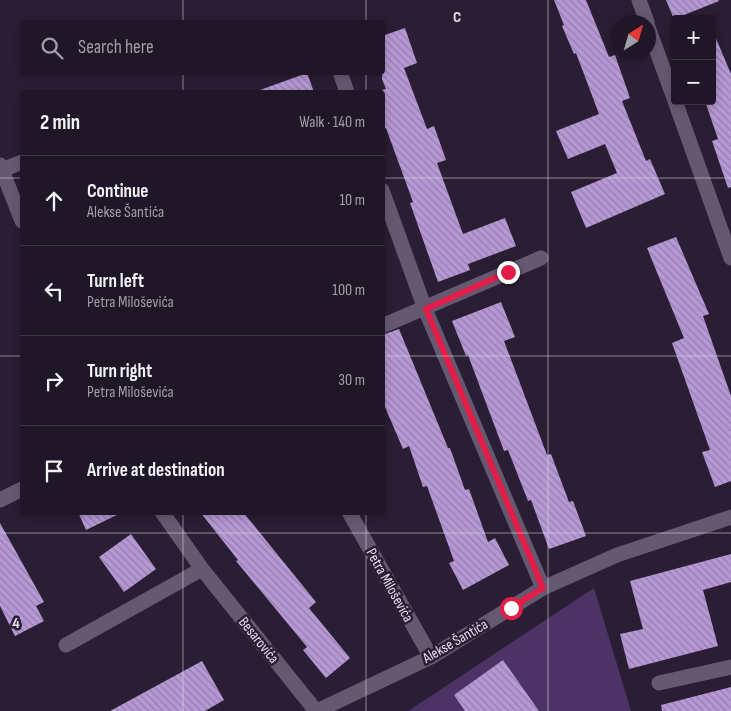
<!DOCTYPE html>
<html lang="en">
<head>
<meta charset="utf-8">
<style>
	:root { --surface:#1f1627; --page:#2c2333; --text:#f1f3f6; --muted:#a19fa7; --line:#3c3544 }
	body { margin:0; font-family:"Sofia Sans Condensed",sans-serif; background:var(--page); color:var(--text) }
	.controls { position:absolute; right:15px; top:15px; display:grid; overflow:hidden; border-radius:5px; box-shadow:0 2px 8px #0003 }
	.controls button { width:45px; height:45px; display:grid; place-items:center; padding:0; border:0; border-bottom:1px solid var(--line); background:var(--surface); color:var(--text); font:25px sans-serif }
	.compass { position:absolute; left:611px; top:15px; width:45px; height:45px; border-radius:50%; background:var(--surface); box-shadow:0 2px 8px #0003; rotate:37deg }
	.stop { position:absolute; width:15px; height:15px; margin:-11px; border:4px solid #e11d48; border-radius:50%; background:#fff }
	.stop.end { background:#e11d48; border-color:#fff; box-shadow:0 1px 5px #0008 }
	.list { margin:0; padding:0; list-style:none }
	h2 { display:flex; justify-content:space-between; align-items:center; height:65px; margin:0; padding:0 20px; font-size:21px }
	h2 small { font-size:16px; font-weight:400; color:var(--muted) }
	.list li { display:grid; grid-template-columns:32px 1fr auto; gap:15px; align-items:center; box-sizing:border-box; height:90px; padding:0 20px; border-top:1px solid var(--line) }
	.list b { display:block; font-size:19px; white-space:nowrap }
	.list p { margin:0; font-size:16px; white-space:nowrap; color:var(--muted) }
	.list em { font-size:16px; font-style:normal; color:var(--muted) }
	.icon { flex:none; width:28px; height:28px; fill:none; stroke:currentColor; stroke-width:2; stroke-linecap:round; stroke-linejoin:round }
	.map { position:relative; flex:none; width:731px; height:711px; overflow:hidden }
	.search { position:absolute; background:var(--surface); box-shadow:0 2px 8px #0003; left:20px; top:20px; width:365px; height:55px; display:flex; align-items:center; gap:12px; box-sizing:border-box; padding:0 18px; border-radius:5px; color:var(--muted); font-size:19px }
	.panel { position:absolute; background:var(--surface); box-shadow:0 2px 8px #0003; left:20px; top:90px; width:365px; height:425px; border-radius:5px }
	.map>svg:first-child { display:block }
</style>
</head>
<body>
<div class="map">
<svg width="731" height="711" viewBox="0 0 731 711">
	<defs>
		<pattern id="building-back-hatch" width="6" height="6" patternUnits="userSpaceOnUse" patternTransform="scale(1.25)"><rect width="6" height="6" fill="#b698d5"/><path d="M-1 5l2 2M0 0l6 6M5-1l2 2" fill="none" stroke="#947eaa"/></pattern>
	</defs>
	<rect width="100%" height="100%" fill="#291e34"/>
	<path fill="#4d3266" d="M594 588 631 711H408Z"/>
	<path fill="url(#building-back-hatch)" d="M554 0H586L609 57 615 55 630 98 622 101 646 161 650 159 665 194 586 228 571 192 617 173 605 144 568 159 556 131 599 114 576 53 574 54 562 26 564 25Z
		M666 0H718L719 1 674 19Z
		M405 28 417 63 404 68 427 129 434 126 446 160 437 163 463 234 505 218 516 246 468 264 470 270 438 282 410 203 413 202 386 128 382 130V90L386 89 382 79V36Z
		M712 29 731 74V187L728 188 712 141 718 139 705 101H712Z
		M307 73 314 92H260V90Z
		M676 237 709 314 703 316 731 396V481L715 487 702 452 710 450 672 343 684 338 647 248Z
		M501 302 515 337 504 341 547 455 551 454 569 502 573 501 586 536 549 549 531 500 528 501 508 450 504 451 468 355 466 356 452 321Z
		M399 329 448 448H450L465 490 469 489 488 542 495 538 509 565 463 590 449 563 454 561 427 486 423 487 409 446 403 449 382 400V335Z
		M78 512H123L86 530Z
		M200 512H243L316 602 309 608 350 658 326 678 303 650 307 647 236 561 238 560Z
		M0 523 44 602 36 606 44 621 15 636 0 606Z
		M131 534 156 569 124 592 99 557Z
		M731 554V582L703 590 718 646 629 669 620 634 643 629 630 581Z
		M503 660 539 711H465L454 695Z
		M202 661 224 700 205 711H110Z
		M731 687V711H662L661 705Z"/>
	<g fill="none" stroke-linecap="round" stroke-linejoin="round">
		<path stroke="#655971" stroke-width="15" d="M639 0 647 22
			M648 27 675 101
			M340 72 347 92
			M675 101 731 258
			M0 165 22 221
			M2 170 22 162
			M382 190 425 309 543 588
			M382 326 541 258
			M0 500 22 489
			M162 512 202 569 316 711
			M349 512 431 657
			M66 645 202 569
			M659 683 731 667
			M317 711 431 657 543 588 617 555 731 517"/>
	</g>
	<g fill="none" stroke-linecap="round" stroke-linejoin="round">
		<path stroke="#e11d48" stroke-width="6" d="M508 272 426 309 543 588 511 608"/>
	</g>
	<path fill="none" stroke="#e4deec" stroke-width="1" stroke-opacity="0.55" d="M183 0V22M366 0V22M548 0V711M183 72V92M366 72V92M0 178H22M382 178H731M0 356H22M382 356H731M183 512V711M366 512V711M0 533H731"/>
	<g text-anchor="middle" stroke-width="5" stroke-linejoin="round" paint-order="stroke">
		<g font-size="15" fill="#e4deec" stroke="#291e34">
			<text transform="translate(390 585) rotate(61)" y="5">Petra Miloševića</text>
			<text transform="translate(259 640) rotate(51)" y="5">Besarovića</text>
			<text transform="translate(455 641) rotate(-30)" y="5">Alekse Šantića</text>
		</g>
	</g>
	<g font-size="16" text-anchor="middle" font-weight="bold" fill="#e4deec" stroke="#291e34" stroke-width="5" stroke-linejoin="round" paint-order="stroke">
		<text x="457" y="22">C</text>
		<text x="16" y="628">4</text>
	</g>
</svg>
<div class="controls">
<button>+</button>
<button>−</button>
</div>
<svg class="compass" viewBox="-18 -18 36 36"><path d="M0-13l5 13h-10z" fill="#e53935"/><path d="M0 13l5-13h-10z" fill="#a19fa7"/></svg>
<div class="stop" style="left:511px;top:608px"></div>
<div class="stop end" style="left:508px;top:272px"></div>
<div class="search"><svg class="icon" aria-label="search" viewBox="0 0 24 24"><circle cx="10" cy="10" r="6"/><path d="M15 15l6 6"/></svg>Search here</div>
<section class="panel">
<h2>2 min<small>Walk · 140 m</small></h2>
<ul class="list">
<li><svg class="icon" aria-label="ahead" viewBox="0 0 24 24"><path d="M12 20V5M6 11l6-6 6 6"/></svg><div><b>Continue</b><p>Alekse Šantića</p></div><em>10 m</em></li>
<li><svg class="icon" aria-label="left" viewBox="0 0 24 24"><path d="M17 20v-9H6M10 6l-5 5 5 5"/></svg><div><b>Turn left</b><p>Petra Miloševića</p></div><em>100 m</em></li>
<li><svg class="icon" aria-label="right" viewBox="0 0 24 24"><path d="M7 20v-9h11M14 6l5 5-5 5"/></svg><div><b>Turn right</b><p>Petra Miloševića</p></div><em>30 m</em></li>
<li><svg class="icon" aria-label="arrive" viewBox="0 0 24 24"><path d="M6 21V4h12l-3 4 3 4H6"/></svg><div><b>Arrive at destination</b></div></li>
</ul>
</section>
</div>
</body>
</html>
